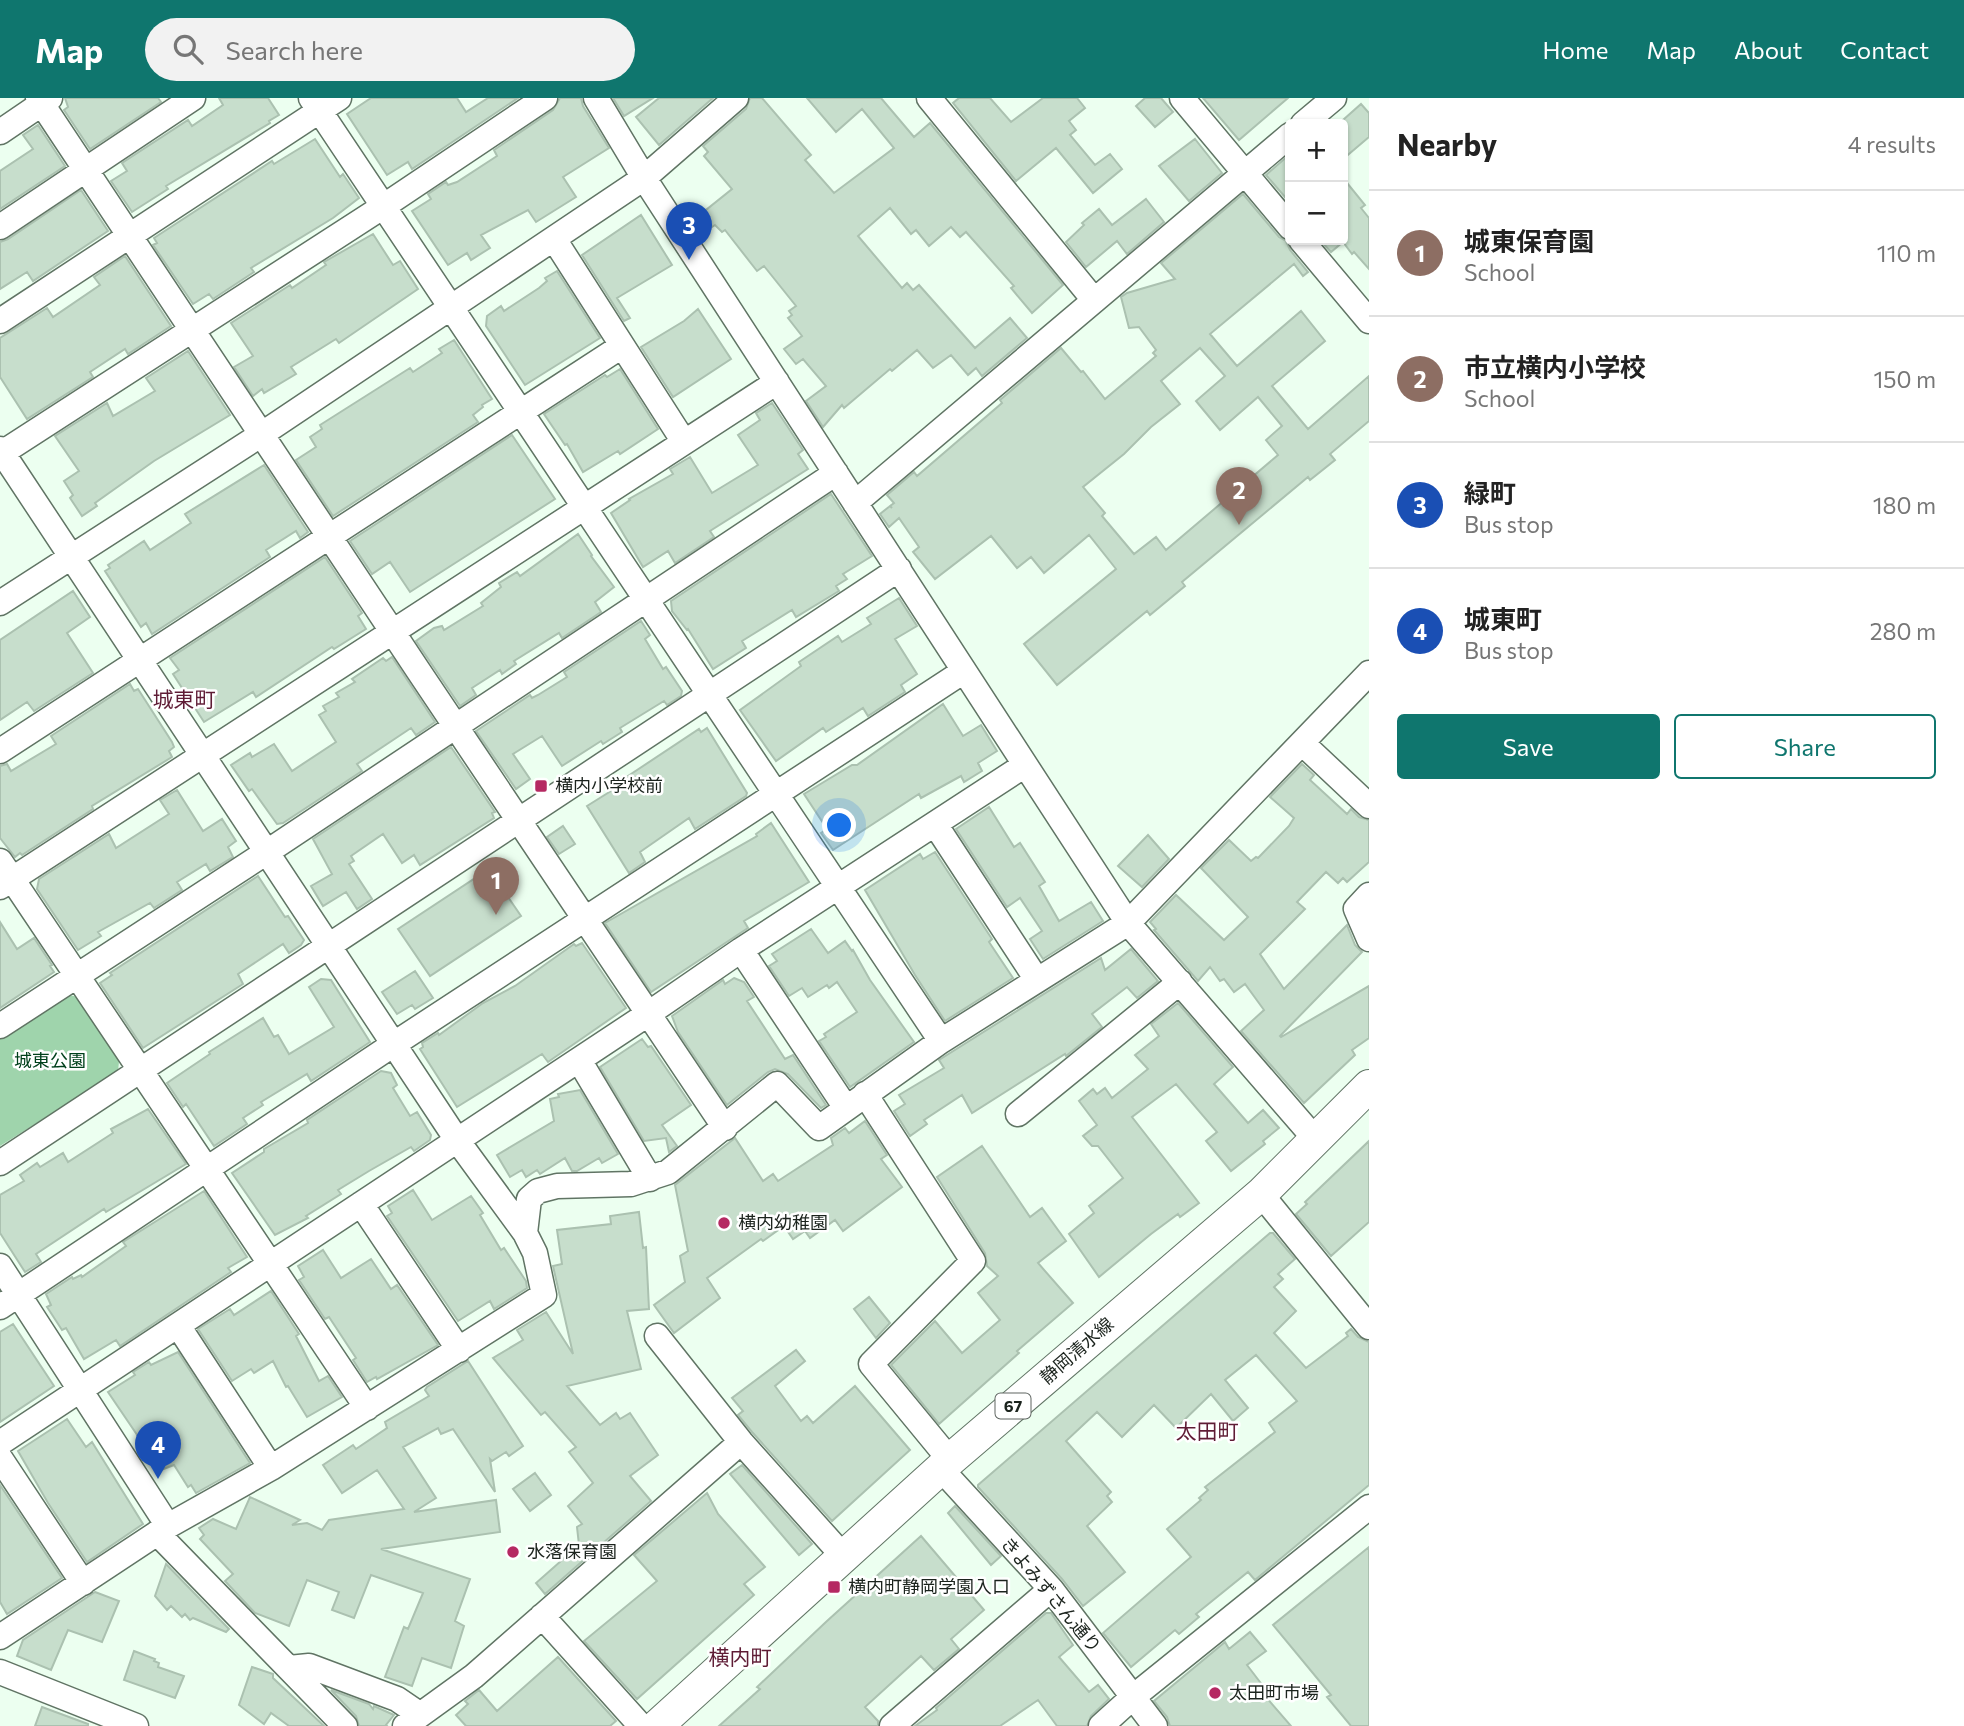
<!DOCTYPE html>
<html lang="en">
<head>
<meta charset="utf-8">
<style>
	:root { --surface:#fff; --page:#f2f2f2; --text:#222; --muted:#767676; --line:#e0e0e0; --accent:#0f766e }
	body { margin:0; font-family:Commissioner,"Noto Sans JP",sans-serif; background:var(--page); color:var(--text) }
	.controls { position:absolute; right:21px; top:21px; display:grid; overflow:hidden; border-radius:7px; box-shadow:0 2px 5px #0004 }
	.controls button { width:63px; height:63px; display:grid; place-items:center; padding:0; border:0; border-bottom:2px solid var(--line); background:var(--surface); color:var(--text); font:35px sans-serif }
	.you { position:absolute; left:840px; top:728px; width:24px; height:24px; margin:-18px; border:5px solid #fff; border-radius:50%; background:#1a73e8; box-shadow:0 0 0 10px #1a73e833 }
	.badge { display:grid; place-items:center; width:46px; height:46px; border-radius:50%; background:var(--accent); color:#fff; font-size:23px; font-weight:700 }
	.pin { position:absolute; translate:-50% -58px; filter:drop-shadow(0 2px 4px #0008) }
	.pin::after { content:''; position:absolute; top:37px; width:24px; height:21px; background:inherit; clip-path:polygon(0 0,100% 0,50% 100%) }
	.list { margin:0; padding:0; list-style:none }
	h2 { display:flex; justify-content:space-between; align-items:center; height:91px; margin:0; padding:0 28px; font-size:30px }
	h2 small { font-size:23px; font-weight:400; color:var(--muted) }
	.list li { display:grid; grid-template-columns:46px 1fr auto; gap:21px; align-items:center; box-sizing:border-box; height:126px; padding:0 28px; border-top:2px solid var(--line) }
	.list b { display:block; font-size:26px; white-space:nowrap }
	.list p { margin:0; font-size:23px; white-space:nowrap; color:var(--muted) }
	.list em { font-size:23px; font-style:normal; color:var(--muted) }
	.actions { display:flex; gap:14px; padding:21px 28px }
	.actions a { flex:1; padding:16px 0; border:2px solid var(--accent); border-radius:7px; text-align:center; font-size:24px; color:var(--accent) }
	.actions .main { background:var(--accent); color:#fff }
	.icon { flex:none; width:38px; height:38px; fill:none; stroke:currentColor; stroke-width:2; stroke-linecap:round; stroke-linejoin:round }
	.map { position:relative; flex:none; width:1369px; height:1628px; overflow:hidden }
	header { display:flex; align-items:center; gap:42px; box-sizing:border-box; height:98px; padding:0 35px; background:var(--accent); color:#fff }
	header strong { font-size:33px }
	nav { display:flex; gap:38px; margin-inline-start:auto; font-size:24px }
	.search { width:490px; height:63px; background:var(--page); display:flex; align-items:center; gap:18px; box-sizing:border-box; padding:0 24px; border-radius:38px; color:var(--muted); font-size:26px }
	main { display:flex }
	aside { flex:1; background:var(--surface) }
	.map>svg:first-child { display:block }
</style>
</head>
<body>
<header>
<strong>Map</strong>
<div class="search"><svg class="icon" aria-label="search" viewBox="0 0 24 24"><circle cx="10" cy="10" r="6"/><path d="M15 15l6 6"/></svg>Search here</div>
<nav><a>Home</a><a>Map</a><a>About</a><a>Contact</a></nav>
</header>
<main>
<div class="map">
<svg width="1369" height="1628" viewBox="0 0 1369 1628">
	<rect width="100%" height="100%" fill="#ecfff0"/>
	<path fill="#9fd4ac" d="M69 897 78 899 119 963 118 974 0 1048V941Z"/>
	<path fill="#c7decc" stroke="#abc1b0" stroke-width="2" fill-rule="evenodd" d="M65 0H158L161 4 90 51 64 12 68 9Z
		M219 0H268L279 17 269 23 270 25 166 88 168 91 132 114 111 83 127 73 122 65 188 22 192 28 223 7Z
		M371 0H457L466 14 488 0H518L412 71 408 64 387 77 347 16Z
		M560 0H581L583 8 609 50 563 79 576 99 536 124 528 112 481 137 490 150 471 162 467 155 448 167 412 113 431 101 428 96 446 84 448 87 457 84 497 58 494 52 553 12Z
		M613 0H653L624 18Z
		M659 0H713L659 47 636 19Z
		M750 0H762L811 57 805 62 834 95 894 50 862 11 836 34 807 0H881L914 39 930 25 1063 187 1032 215 1011 190 1014 188 966 134 960 139 951 129 929 148 916 132 911 136 890 110 858 138 902 190 907 185 913 192 919 187 975 250 1010 220 1027 240 982 278 976 270 968 277 951 257 933 270 917 252 892 273 890 271 844 310 842 307 823 329 806 303 826 288 803 261 796 266 784 251 802 238 788 220 792 217 789 213 796 208 764 168 757 173 725 132 722 134 715 127 712 129 701 116 732 91 704 58 708 54 703 48 746 11Z
		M959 0H990L1011 24 1043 0H1077L1085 10 1069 23 1076 32 1070 37 1095 67 1110 56 1122 71 1093 95 1056 50 1016 83 953 5Z
		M1145 0H1161L1173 14 1155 29 1136 8Z
		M1203 0H1288L1239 42Z
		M1361 6 1369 15V39L1343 61V22Z
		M38 27 65 68 0 111V73L33 51 23 37Z
		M315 41 340 79 343 76 359 100 333 120 251 170 254 174 213 201 209 196 193 206 153 147 157 145 154 140 272 63 274 66Z
		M1195 41 1222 75 1189 103 1159 68Z
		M1290 56V95L1285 99 1266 77Z
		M1343 80 1365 107 1361 110 1369 120V171L1354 154 1352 156 1343 144 1331 154 1320 142H1343Z
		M81 92 108 133 33 183 27 174 0 191V144L8 141Z
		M1243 96 1279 139 1286 143 1290 152 1308 174 1303 178 1294 166 1210 236 1237 268 1301 213 1325 243 1272 288 1308 331 1369 278V323L1330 356 1335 362 1310 382 1308 379 1182 484 1185 488 1150 517 1147 513 1057 587 1024 546 1116 471 1089 437 1044 475 1031 459 1017 470 991 438 935 481 913 454 919 449 899 420 889 429 880 416 890 408 892 410 890 408 894 405 887 397 914 374 917 378 1002 305 1000 302 1061 250 1081 274 1083 273 1105 301 1156 258 1153 255 1156 252 1139 229 1129 230 1121 199 1127 195 1175 181 1161 165ZM1200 250 1225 278 1196 303 1220 332 1258 299 1282 328 1266 342 1278 357 1166 452 1156 439 1134 456 1102 418 1105 415 1083 389 1124 356 1151 329 1180 306 1161 283Z
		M1146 101 1164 124 1127 156 1117 143 1086 169 1066 144 1084 127 1082 125 1099 111 1112 127Z
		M641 117 672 167 617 200 630 220 624 223 582 157Z
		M373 136 393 167 400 163 418 191 339 245 336 241 291 269 296 276 264 295 262 291 253 298 234 269 253 258 231 225 290 187 292 190 326 167 324 164Z
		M125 158 171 228 128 256 125 251 90 274 93 279 27 321 0 279V240L47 210 53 219 100 187 94 179Z
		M557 173 600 240 525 287 486 228 487 218 501 208 504 213 539 190 547 183 545 180Z
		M698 211 731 261 673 299 641 249 684 223Z
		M454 242 492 301 482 307 483 309 473 317 478 324 333 418 296 362 316 349 310 339 322 331 320 327 410 270 413 274 442 255 439 251Z
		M188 253 230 317 154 363 95 405 97 408 82 418 70 400 73 397 64 383 79 373 55 338 107 305 113 318 155 293 146 280Z
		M620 271 658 331 620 356 618 353 583 374 567 346 565 347 544 316 605 277 607 279Z
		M772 305 803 352 798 356 808 371 710 433 714 439 675 465 668 453 643 469 611 415 630 402 629 401 673 376 670 371 690 359 712 395 758 367 738 337 760 322 756 315Z
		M512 337 555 401 410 494 390 464 372 476 350 443Z
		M264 367 308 434 300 440 296 433 266 452 270 459 152 536 146 525 141 529 105 473 110 470 108 467 144 443 150 452 191 425 185 416Z
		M831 396 872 458 843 476 847 481 836 488 839 493 796 519 792 512 742 543 746 550 713 571 688 531 687 532 672 513 671 503Z
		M578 436 592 457 591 458 614 489 595 504 601 514 562 540 559 535 514 563 516 566 502 576 500 572 472 590 476 597 460 608 416 543 434 530 442 528 444 532 483 508 481 505 501 489 499 485 517 474 520 478Z
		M325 459 362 515 358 518 366 531 334 551 332 549 256 599 253 594 204 624 173 576 179 572 170 560Z
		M73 493 90 519 67 535 93 575 34 613 27 604 0 622V542Z
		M899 500 917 528 895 541 917 576 901 587 905 594 868 618 863 610 826 634 823 630 776 663 740 612 801 568 799 564 838 538 842 544 871 526 867 520Z
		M641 523 650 537 645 541 663 571 666 569 682 593 681 598 667 607 664 603 620 630 622 634 603 646 601 643 562 668 542 638 513 656 530 681 516 691 476 633 530 597 532 600 538 597 567 579 564 574Z
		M392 559 435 624 416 637 411 630 357 666 362 673 283 725 277 726 252 691 249 693 231 667 250 655 252 659 274 646 292 673 336 644 319 617 326 613 323 608 339 599 336 595 355 584 352 581 383 560 386 563Z
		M130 586 134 593 138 591 172 644 174 649 169 653 172 659 92 708 93 711 22 757 20 755 15 759 0 740V668L7 666 11 673 56 646 51 638Z
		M943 606 963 638 981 627 997 653 978 665 982 673 964 684 961 678 921 700 919 696 833 752 821 735 827 731 804 696 852 667H857Z
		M707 630 747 695 746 698 695 731 689 720 640 754 645 764 629 775 587 708 627 683 625 680 699 631 701 634Z
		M451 649 495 714 492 715 494 720 420 767 414 757 402 765 383 736 351 758 354 763 349 766 372 801 357 811 346 794 323 808 311 788 332 776 313 741Z
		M1302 666 1314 677 1310 682 1347 716 1351 711 1359 719 1369 722V764L1347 784 1343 780 1338 785 1326 774 1297 804 1305 811 1260 856 1284 891 1347 827 1355 847 1362 854 1280 938 1281 939 1369 888V940L1352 952 1355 957 1304 1005 1241 933 1264 912 1245 886 1234 894 1224 881 1220 883 1210 869 1198 883 1154 832 1156 831 1150 824 1176 797 1224 842 1248 819 1201 770 1229 742 1251 763 1256 759 1258 760 1289 728 1294 720 1270 699Z
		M177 692 203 733 222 721 236 743 228 749 233 759 210 773 206 766 177 784 182 792 154 810 150 805 98 834 101 838 78 852 37 791 39 781 109 736 116 750 169 716 160 702Z
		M989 709 1014 749 1020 745 1045 784 1039 788 1059 823 1091 804 1103 823 1043 861 1030 841 1042 833 1020 800 1007 809 956 731Z
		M771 725 809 784 744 823 748 830 651 894 605 825 757 738 756 736Z
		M563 728 575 746 559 756 547 739Z
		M1148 737 1169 761 1142 789 1118 768Z
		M935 754 992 841 989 844 1013 880 945 923 915 877 865 792 920 756 923 761Z
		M489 771 521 818 430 878 398 831Z
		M258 778 285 819 288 818 304 842 301 847 289 855 283 846 238 876 243 886 143 950 100 885 112 877 110 875Z
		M0 824 17 851 34 840 52 867 50 868 54 874 0 910Z
		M811 831 828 855 845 843 852 853 853 852 870 882 914 944 850 989 819 943 826 939 824 936 857 914 837 884 829 890 827 887 808 899 802 890 789 898 769 868 777 863 772 856Z
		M582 845 626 910 548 964 542 956 457 1009 420 951 423 949 422 945 438 935 439 937 483 905 515 888 574 846 576 848Z
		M1131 851 1158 883 1137 900 1127 889 1092 916 1102 929 1066 958 1065 956 972 1015 962 997 924 1022 927 1026 910 1038 894 1013 905 1006 899 997 944 970 939 962 1101 860 1105 872Z
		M415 873 433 900 415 911 412 907 397 916 382 894Z
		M734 880 744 884 754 899 747 903 785 961 793 957 826 1007 821 1010 788 976 775 971 768 974 727 1007 678 934 672 918 723 882 725 886Z
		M321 881 331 882 370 944 311 983 307 976 261 1004 263 1007 243 1020 247 1026 214 1048 186 1006 183 1009 167 985 210 956 209 954 263 920 274 939 278 937 289 956 334 929 309 889Z
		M1178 905 1233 969 1214 986 1248 1025 1263 1012 1279 1030 1263 1043 1265 1046 1231 1073 1206 1043 1217 1034 1176 986 1132 1019 1199 1105 1180 1119 1178 1116 1151 1136 1099 1179 1069 1136 1094 1115 1089 1108 1123 1080 1098 1048H1092L1083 1038 1097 1027 1079 1003 1093 991 1097 996 1105 990 1112 1000 1148 971 1135 957 1159 938 1151 926Z
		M642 941 648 949 651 948 691 1007 662 1027 677 1048 669 1054 666 1040 644 1043 600 969Z
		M381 973 391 975 397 987 393 990 410 1018 417 1014 431 1037 430 1042 414 1053 411 1049 369 1073 338 1092 341 1096 306 1118 308 1120 275 1137 232 1075 264 1054V1051L308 1025 307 1022Z
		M580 992 618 1056 602 1065 599 1060 577 1073H572L565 1060 540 1076 537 1072 526 1079 522 1072 510 1079 497 1057 554 1023 550 1001 559 999 558 996Z
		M148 1011 186 1066 106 1114 104 1111 36 1156 41 1164 25 1174 0 1135V1097L24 1083 20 1077 37 1065 40 1069 63 1055 68 1064 113 1035 111 1031Z
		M865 1023 887 1057 881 1061 902 1089 843 1133 835 1122 810 1140 805 1133 793 1141 784 1128 763 1143 761 1141 707 1180 720 1200 674 1235 654 1207 685 1184 680 1158 688 1153 675 1087 735 1040 763 1083 773 1076 778 1083 833 1047 831 1040 845 1030 849 1035Z
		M1369 1043V1124L1331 1158 1296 1116 1307 1106 1305 1104Z
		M982 1048 1030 1119 1042 1110 1066 1143 1038 1165 1073 1205 1017 1253 1019 1255 939 1326 891 1267 935 1223 962 1255 1000 1222 978 1195 998 1178 987 1168 985 1155 937 1079Z
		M413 1092 432 1122 471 1098 483 1115 480 1117 501 1152 504 1150 526 1183 527 1190 494 1211 490 1203 458 1223 387 1118 392 1115 388 1108Z
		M204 1093 247 1159 228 1170 231 1174 120 1248 116 1242 84 1261 66 1230 62 1232 47 1209 51 1207 46 1196 72 1179 73 1181 81 1177 82 1179 126 1148 123 1144Z
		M639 1114 643 1150 646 1149 649 1211 627 1213 641 1271 567 1288 600 1327 616 1315 620 1321 630 1315 658 1357 630 1378 651 1403 545 1496 536 1485 579 1447 577 1429 582 1426 568 1408 593 1385 569 1354 576 1349 545 1314 541 1317 493 1260 523 1242 517 1232 546 1214 573 1256 553 1168 562 1166 557 1132 611 1126 610 1118Z
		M1270 1135H1273L1295 1161 1278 1176 1283 1181 1274 1189 1296 1213 1274 1235 1306 1270 1348 1238 1346 1235 1351 1231 1358 1239 1369 1244V1387L1255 1482 1248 1474 1196 1516 1199 1519 1179 1536 1175 1532 1131 1569 1103 1535 1191 1459 1167 1431 1201 1402 1199 1400 1208 1392 1205 1389 1275 1334 1269 1325 1297 1303 1256 1257 1225 1282 1248 1310 1233 1323 1211 1296 1176 1330 1154 1307 1122 1339 1097 1314 1066 1343 1111 1394 1107 1398 1112 1404 1087 1428 1125 1474 1083 1508 1062 1481 978 1389V1387Z
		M323 1152 341 1180 371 1161 391 1191 397 1187 438 1247 377 1281 376 1279 367 1284 353 1262 356 1260 329 1219 325 1221 299 1182 304 1179 298 1168Z
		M271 1193 299 1236 296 1238 319 1283 328 1278 342 1299 307 1319 288 1288 286 1289 273 1263 254 1275 251 1271 232 1283 198 1231 230 1211 234 1217Z
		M869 1199 890 1225 876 1240 854 1211Z
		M13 1226 54 1288 0 1324V1234Z
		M796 1252 805 1263 775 1288 801 1323 807 1318 813 1325 855 1288 910 1352 832 1423 752 1334 738 1317 743 1313 732 1300Z
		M178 1254 250 1365 196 1395 191 1387 188 1389 174 1367 161 1372 108 1294 135 1277 133 1274 149 1264 151 1267Z
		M468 1263 523 1348 509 1358 506 1354 492 1363 490 1361 495 1394 453 1331 441 1336 438 1330 403 1349 436 1400 414 1414 496 1402 500 1434 381 1451 470 1481 455 1523 464 1528 451 1570 422 1560 412 1588 385 1579 404 1529 408 1531 423 1495 371 1477 354 1520 332 1512 339 1494 307 1482 289 1528 255 1515 225 1483 233 1476 200 1441 204 1437 199 1430 213 1421 236 1431 250 1399 300 1422 292 1427 307 1425 322 1432 329 1422 404 1411 377 1372 342 1395 323 1367 353 1347 356 1351 387 1330 385 1324 429 1298 425 1292 427 1289Z
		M67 1321 86 1349 92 1344 143 1426 87 1464 48 1405 18 1353Z
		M742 1367 812 1446 799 1457 730 1376Z
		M535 1375 551 1397 530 1413 513 1391Z
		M0 1387 62 1480 7 1516 0 1504Z
		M707 1395 718 1416 765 1469 744 1486 754 1497 637 1601 584 1543 657 1483 634 1457Z
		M955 1408 1001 1458 991 1467 948 1415Z
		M921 1438 984 1512 951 1541 959 1551 934 1572 921 1558 865 1609 878 1623V1628H719L760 1591 757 1589 827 1523Z
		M1369 1449V1628H1351L1327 1599 1331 1597 1273 1527Z
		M166 1466 229 1531 226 1534 193 1520 190 1522 185 1516 182 1519 171 1508 167 1512 155 1498Z
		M95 1494 119 1503 102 1544 68 1532 51 1572 17 1558 23 1542Z
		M1046 1515H1051L1073 1547 1059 1559 1089 1594 1098 1587 1109 1601 1091 1618 1087 1628H1057L1038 1602 1000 1628H915L937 1612 936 1610Z
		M1250 1534 1266 1553 1247 1567 1263 1588 1259 1591 1291 1628H1170L1167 1619 1154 1603 1225 1544 1229 1551Z
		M134 1553 155 1561 154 1563 159 1565 158 1569 184 1578 175 1600 124 1582Z
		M558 1559 616 1623 610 1628H466L456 1617 468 1606 465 1603 479 1592 497 1613Z
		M252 1569 273 1576V1580L324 1628H289L271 1615 264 1626 239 1607Z
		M331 1592 369 1606 373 1611 374 1608 394 1617 386 1627 387 1628H359L356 1618Z
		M42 1609 88 1626V1628H35Z"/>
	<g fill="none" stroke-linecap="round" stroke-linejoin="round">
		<defs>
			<path id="minor" d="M38 0C266 344 494 688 725 1030
				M311 0 941 943
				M596 0 644 80 1128 825 1316 1042
				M929 0 1094 202
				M1182 0 1290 129
				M1303 26 1334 0
				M0 34 50 0
				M0 129 193 0
				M554 141 684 344
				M1301 142 1369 223
				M0 223 339 0
				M0 351 457 1042 525 1135 535 1155 544 1197 271 1370 168 1428 0 1539
				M2 355 384 108 545 0
				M855 405 1290 37
				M0 505 262 336 644 80 736 0
				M1302 645 1369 708
				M0 653 622 248
				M935 726 1037 882
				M0 763 367 1310
				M0 789 777 284
				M1369 797 1356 811 1369 841
				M741 852 846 1010
				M0 928 267 754 836 375
				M579 962 650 1081
				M865 996 973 1163 871 1266 950 1362
				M1018 1016 1180 884
				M0 1065C299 865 600 670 899 471
				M1261 1096 1369 1229
				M361 1106 459 1252
				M525 1135 529 1101 538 1093 557 1088 631 1086 668 1074 777 986 819 1030 941 943 1128 825 1369 575
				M0 1168 168 1428
				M0 1209 394 946 964 573
				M179 1229 271 1370
				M657 1238 741 1344 844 1459
				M0 1345 648 916 741 852 1025 667
				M0 1360 83 1485
				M941 1371 1051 1491 1155 1628
				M157 1435 345 1628
				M542 1518 641 1628
				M289 1570 309 1568 397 1601 419 1616
				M0 1574 136 1628
				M405 1628 474 1578 741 1344
				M892 1628 1051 1491
				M1101 1628 1133 1599 1369 1409"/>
			<path id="major" d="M657 1628 950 1362 1261 1096 1369 988"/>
		</defs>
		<use href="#minor" stroke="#607464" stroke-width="27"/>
		<use href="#major" stroke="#607464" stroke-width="34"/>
		<use href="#minor" stroke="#fff" stroke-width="24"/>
		<use href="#major" stroke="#fff" stroke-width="32"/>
	</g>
	<g fill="#b52962" stroke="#fff" stroke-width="2.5">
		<rect x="534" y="681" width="14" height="14" rx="3.5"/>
		<circle cx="724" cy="1125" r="7"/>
		<circle cx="513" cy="1454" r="7"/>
		<rect x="827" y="1482" width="14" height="14" rx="3.5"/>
		<circle cx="1215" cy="1595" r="7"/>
	</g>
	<g text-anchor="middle" stroke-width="5" stroke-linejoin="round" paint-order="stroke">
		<rect fill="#fff" stroke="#5f6561" stroke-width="2" x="995.5" y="1295.5" width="35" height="25" rx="5"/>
		<g font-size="16" font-weight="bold" fill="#1b231d">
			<text x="1013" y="1314">67</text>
		</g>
		<g font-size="18" fill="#1b231d" stroke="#fff" text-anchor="start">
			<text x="555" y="694">横内小学校前</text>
			<text x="738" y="1131">横内幼稚園</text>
			<text x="527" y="1460">水落保育園</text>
			<text x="848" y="1495">横内町静岡学園入口</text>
			<text x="1229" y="1601">太田町市場</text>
		</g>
		<g font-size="18" fill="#00401b" stroke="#fff">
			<text x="50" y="969">城東公園</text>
		</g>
		<g font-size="18" fill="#1b231d" stroke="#fff">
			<text transform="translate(1077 1253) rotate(-41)" y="6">静岡清水線</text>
			<text transform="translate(1051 1497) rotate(50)" y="6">きよみずさん通り</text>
		</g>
		<g font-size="21" fill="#5f1c35" stroke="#fff">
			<text x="184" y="609">城東町</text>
			<text x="1207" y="1341">太田町</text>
			<text x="740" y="1567">横内町</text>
		</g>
	</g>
</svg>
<div class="controls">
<button>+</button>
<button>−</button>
</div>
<div class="you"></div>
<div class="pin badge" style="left:496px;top:817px;background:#8d6e63">1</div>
<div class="pin badge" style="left:1239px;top:427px;background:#8d6e63">2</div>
<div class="pin badge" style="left:689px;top:162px;background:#1a4fb4">3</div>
<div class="pin badge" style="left:158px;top:1381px;background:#1a4fb4">4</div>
</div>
<aside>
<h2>Nearby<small>4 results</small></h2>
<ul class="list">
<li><span class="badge" style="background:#8d6e63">1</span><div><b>城東保育園</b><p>School</p></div><em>110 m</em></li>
<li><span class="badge" style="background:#8d6e63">2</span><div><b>市立横内小学校</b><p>School</p></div><em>150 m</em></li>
<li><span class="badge" style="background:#1a4fb4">3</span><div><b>緑町</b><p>Bus stop</p></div><em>180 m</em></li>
<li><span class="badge" style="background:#1a4fb4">4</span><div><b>城東町</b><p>Bus stop</p></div><em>280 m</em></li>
</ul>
<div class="actions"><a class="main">Save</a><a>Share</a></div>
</aside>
</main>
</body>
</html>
